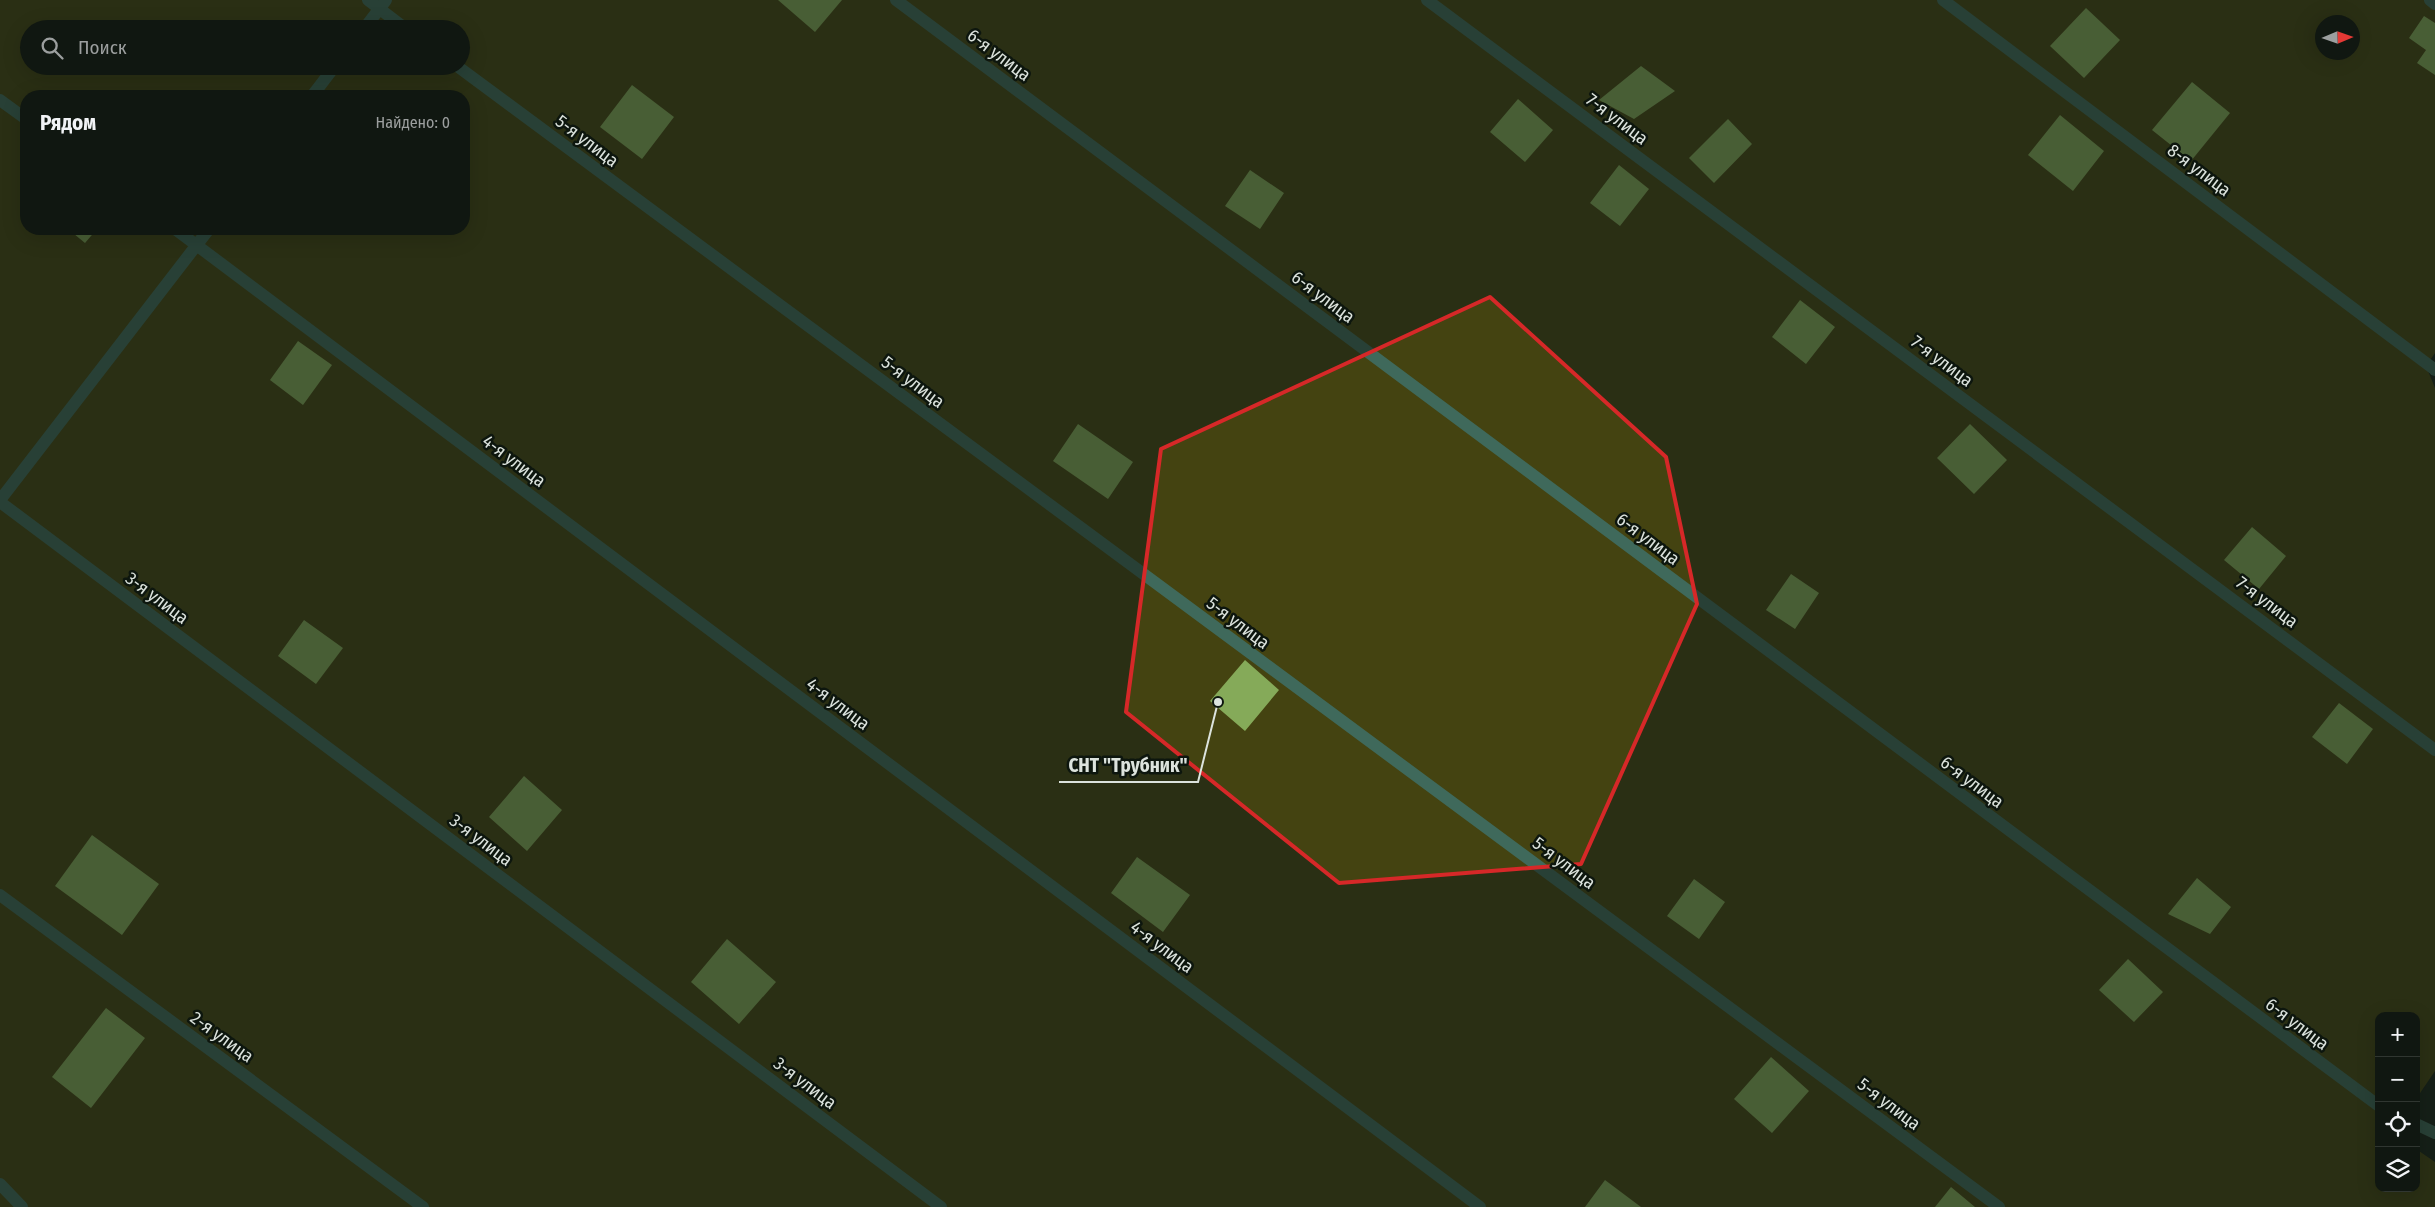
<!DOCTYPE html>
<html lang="ru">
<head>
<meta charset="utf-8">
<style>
	:root { --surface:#101711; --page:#19201a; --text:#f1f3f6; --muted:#9c9f9f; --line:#303631 }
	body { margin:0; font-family:"Fira Sans Condensed",sans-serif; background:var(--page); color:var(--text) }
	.controls { position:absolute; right:15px; bottom:15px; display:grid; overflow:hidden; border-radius:10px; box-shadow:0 5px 20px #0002 }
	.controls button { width:45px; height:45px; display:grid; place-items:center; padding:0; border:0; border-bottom:1px solid var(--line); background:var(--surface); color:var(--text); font:25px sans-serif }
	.compass { position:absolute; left:2315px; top:15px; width:45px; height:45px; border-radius:50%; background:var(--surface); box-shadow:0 5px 20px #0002; rotate:88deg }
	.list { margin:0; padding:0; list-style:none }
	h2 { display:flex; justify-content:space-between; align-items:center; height:65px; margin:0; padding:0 20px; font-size:21px }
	h2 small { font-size:16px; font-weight:400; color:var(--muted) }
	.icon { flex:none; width:28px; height:28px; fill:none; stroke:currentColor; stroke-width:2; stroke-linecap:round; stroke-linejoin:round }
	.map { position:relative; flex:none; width:2435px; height:1207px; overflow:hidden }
	.search { position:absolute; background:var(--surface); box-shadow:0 5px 20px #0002; left:20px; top:20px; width:450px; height:55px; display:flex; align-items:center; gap:12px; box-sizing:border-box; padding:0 18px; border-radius:28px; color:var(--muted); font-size:19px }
	.panel { position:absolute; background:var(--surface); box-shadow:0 5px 20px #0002; left:20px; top:90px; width:450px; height:145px; border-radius:20px }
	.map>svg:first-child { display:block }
</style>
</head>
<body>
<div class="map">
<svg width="2435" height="1207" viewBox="0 0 2435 1207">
	<rect width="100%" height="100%" fill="#151f17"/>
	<path fill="#444311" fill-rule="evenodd" d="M0 0H2435V353L2426 366 2435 388V1071L2416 1099V1016H2379V1188H2416V1149L2435 1162V1207H0ZM2322 22H2352V52H2322ZM29 29H461V66H29ZM26 96H464V229H26Z"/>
	<path fill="#85aa59" d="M778 0H842L815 32Z
		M2086 8 2120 40 2084 78 2050 46Z
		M2424 16 2435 23V75L2417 63 2426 50 2409 38Z
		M1641 66 1675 91 1634 119 1599 100Z
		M2192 82 2230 113 2191 161 2152 130Z
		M632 85 674 117 642 159 600 127Z
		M1518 99 1553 130 1525 162 1490 132Z
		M2060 115 2104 151 2073 191 2028 155Z
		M1728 119 1752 144 1714 183 1689 158Z
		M1619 165 1649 189 1620 226 1590 203Z
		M1250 170 1284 193 1260 229 1225 206Z
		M68 229H97L85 243Z
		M1800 300 1835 327 1806 364 1772 337Z
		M298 341 332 365 303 405 270 380Z
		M1078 424 1133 462 1108 499 1053 461Z
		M1970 424 2007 460 1974 494 1937 458Z
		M2252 527 2286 556 2259 589 2224 560Z
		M1791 574 1819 593 1795 629 1766 610Z
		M304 620 343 648 316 684 278 656Z
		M1245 660 1279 690 1245 731 1210 701Z
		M2339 703 2373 729 2347 764 2312 737Z
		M524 776 562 810 527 851 489 817Z
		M92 835 159 884 122 935 55 886Z
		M1137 857 1190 895 1163 932 1111 893Z
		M2197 878 2231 907 2210 934 2168 914Z
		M1694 879 1725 902 1699 939 1667 916Z
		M727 939 776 982 739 1024 691 982Z
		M2128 959 2163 992 2134 1022 2099 990Z
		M106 1008 145 1038 91 1108 52 1077Z
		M1771 1057 1809 1091 1772 1133 1734 1099Z
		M1605 1180 1641 1207H1585Z
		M1951 1187 1975 1207H1935Z"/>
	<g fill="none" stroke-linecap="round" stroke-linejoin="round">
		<path stroke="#3f695b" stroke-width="12" d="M368 0 406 29
			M896 0 2379 1106
			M1427 0 2435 750
			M1943 0 2434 369
			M2430 0 2435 4
			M364 29 386 0
			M457 66 1999 1207
			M312 96 335 66
			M0 100 26 119
			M175 229 1480 1207
			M0 500 209 229
			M0 502 941 1207
			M0 895 423 1207
			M2416 1124 2435 1133
			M0 1184 22 1207"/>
		<path stroke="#3f695b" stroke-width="12" d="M2435 368V370"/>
	</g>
	<path d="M0 0H2435V1207H0ZM1490 297 1666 457 1697 604 1581 864 1339 883 1126 712 1161 449Z" fill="#151f17" fill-opacity=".55" fill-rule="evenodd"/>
	<path fill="none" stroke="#d62828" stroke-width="4" stroke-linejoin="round" d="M1490 297 1666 457 1697 604 1581 864 1339 883 1126 712 1161 449Z"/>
	<g text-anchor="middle" stroke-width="5" stroke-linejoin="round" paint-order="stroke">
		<g font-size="18" fill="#dce3dd" stroke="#0d160e">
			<text transform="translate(999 55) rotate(37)" y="6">6-я улица</text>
			<text transform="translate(1617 119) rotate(37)" y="6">7-я улица</text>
			<text transform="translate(587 141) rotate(37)" y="6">5-я улица</text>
			<text transform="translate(2199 170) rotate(37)" y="6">8-я улица</text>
			<text transform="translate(1323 297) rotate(37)" y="6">6-я улица</text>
			<text transform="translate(1942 361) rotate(37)" y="6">7-я улица</text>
			<text transform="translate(913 382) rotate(37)" y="6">5-я улица</text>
			<text transform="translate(514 461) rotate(37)" y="6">4-я улица</text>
			<text transform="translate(1648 539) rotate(37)" y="6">6-я улица</text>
			<text transform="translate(157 598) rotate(37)" y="6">3-я улица</text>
			<text transform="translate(2267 602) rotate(37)" y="6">7-я улица</text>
			<text transform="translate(1238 623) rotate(37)" y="6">5-я улица</text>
			<text transform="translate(838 704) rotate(37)" y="6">4-я улица</text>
			<text transform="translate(1972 782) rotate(37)" y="6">6-я улица</text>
			<text transform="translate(481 840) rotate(37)" y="6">3-я улица</text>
			<text transform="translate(1564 863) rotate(37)" y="6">5-я улица</text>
			<text transform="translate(1162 947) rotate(37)" y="6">4-я улица</text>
			<text transform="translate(2297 1024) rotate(37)" y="6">6-я улица</text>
			<text transform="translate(222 1037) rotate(36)" y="6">2-я улица</text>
			<text transform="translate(805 1083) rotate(37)" y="6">3-я улица</text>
			<text transform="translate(1889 1104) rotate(37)" y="6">5-я улица</text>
		</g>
	</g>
	<path fill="none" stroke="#dce3dd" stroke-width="2" d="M1218 702L1198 782H1059"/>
	<circle fill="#dce3dd" stroke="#0d160e" stroke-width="2" cx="1218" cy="702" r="5"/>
	<g font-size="19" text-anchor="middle" font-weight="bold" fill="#dce3dd" stroke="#0d160e" stroke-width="5" stroke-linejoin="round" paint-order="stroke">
		<text x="1128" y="772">СНТ "Трубник"</text>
	</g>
</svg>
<div class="controls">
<button>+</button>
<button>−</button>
<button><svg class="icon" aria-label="locate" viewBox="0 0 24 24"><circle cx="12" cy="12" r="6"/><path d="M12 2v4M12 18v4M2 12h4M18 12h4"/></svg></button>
<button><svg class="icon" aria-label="layers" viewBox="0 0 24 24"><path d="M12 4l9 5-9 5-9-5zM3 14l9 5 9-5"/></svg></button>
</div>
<svg class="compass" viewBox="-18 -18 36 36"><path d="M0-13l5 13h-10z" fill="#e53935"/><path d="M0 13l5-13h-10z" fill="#9c9f9f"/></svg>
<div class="search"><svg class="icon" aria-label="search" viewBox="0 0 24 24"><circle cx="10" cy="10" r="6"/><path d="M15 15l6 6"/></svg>Поиск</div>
<section class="panel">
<h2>Рядом<small>Найдено: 0</small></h2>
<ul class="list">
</ul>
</section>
</div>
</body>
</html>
